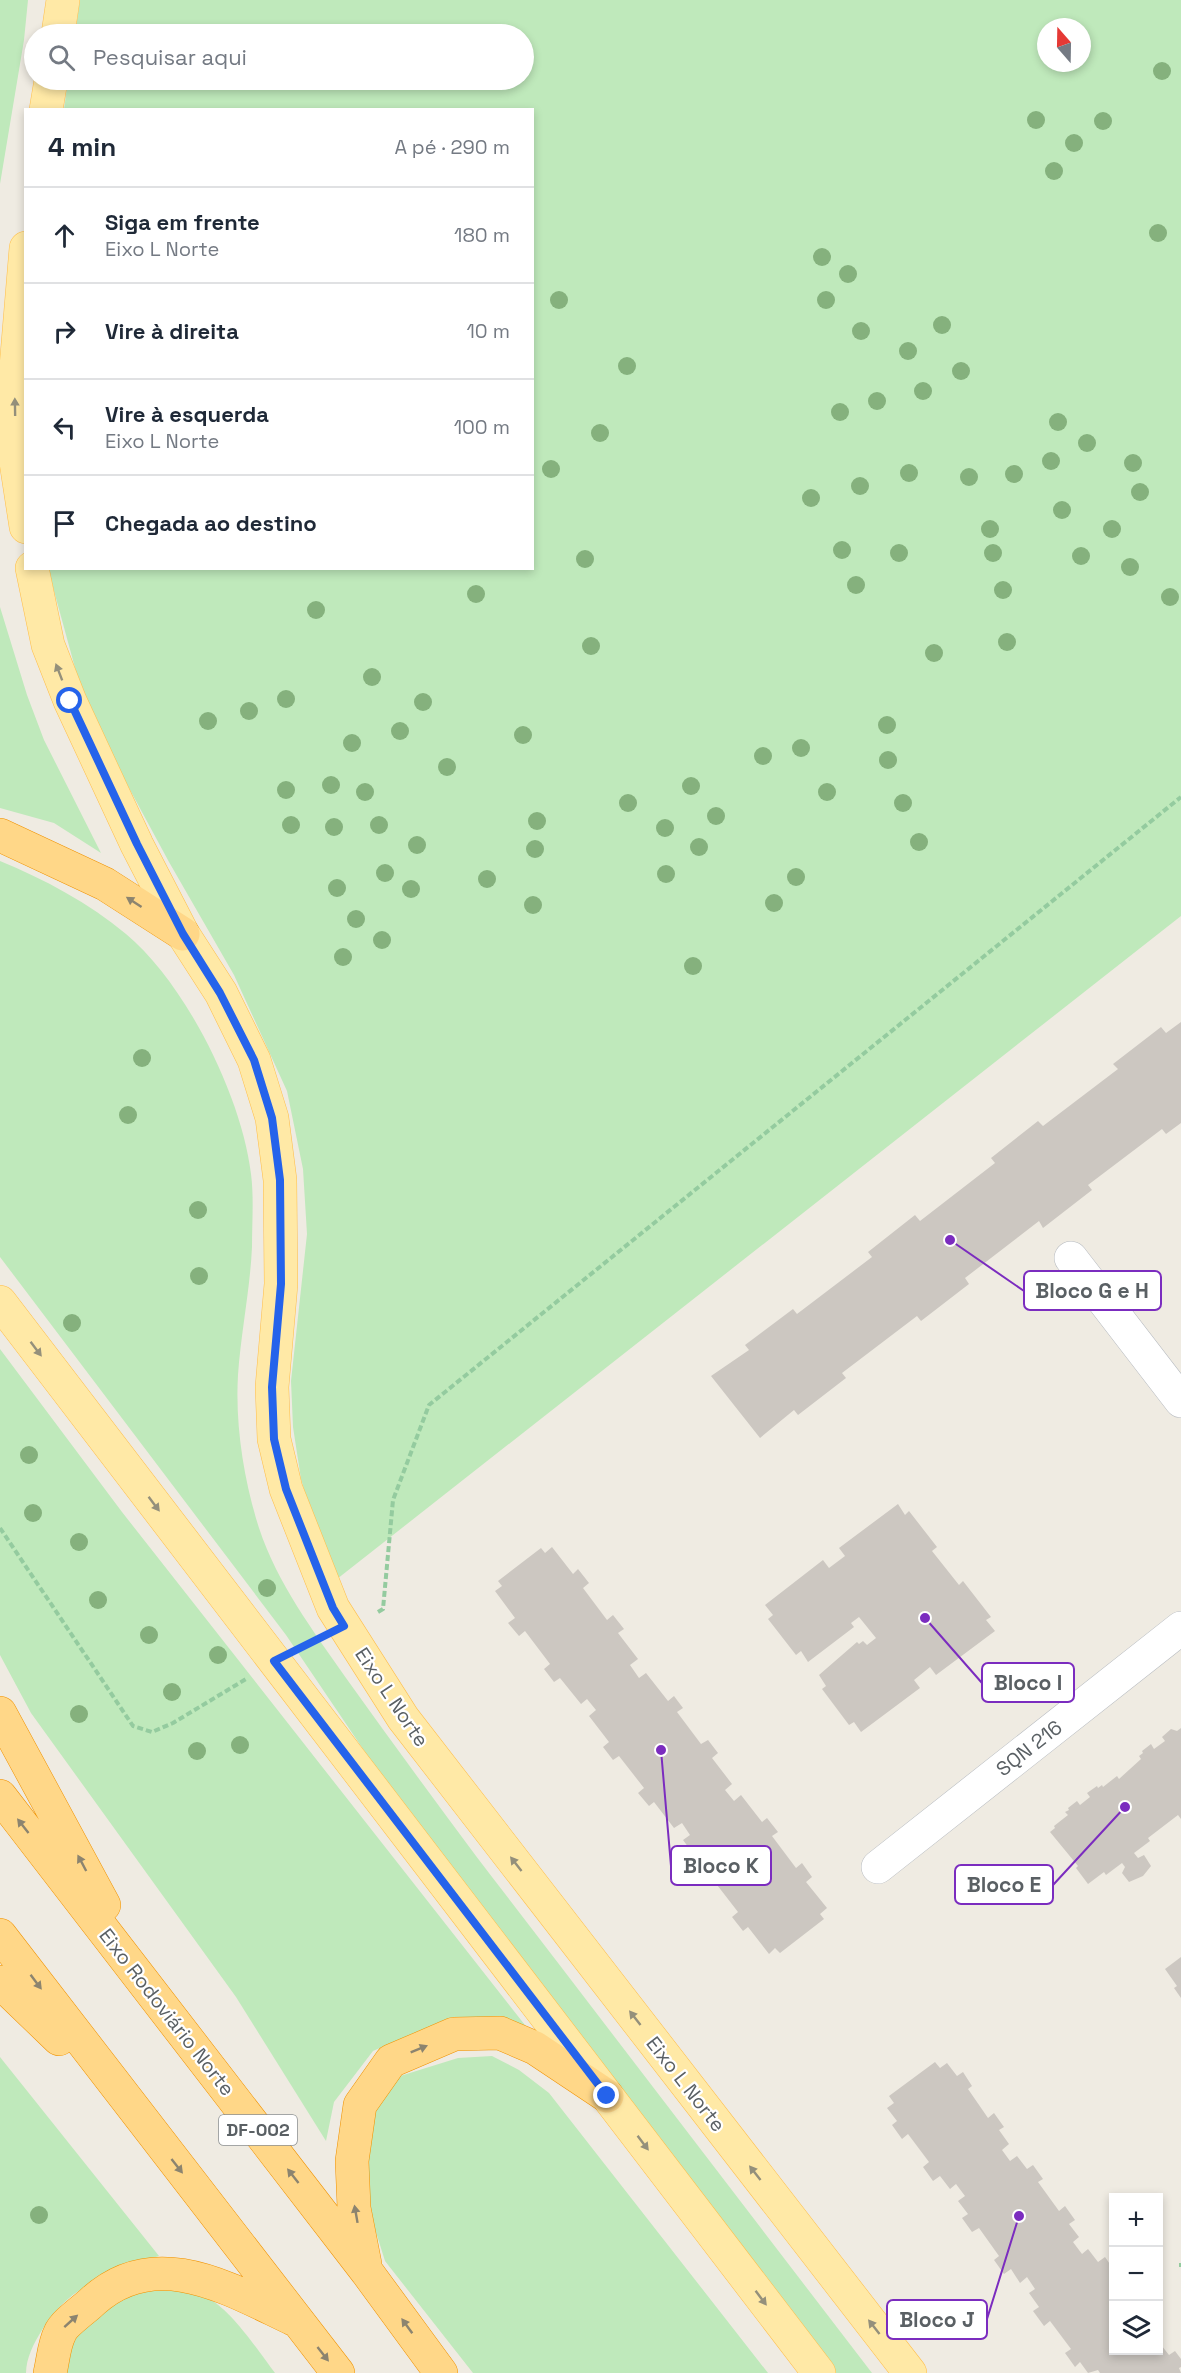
<!DOCTYPE html>
<html lang="pt">
<head>
<meta charset="utf-8">
<style>
	:root { --surface:#fff; --page:#f2f2f3; --text:#1f2937; --muted:#747a83; --line:#e0e1e3 }
	body { margin:0; font-family:"Space Grotesk",sans-serif; background:var(--page); color:var(--text) }
	.controls { position:absolute; right:18px; bottom:18px; display:grid; overflow:hidden; border-radius:0px; box-shadow:0 3px 9px #0003 }
	.controls button { width:54px; height:54px; display:grid; place-items:center; padding:0; border:0; border-bottom:2px solid var(--line); background:var(--surface); color:var(--text); font:30px sans-serif }
	.compass { position:absolute; left:1037px; top:18px; width:54px; height:54px; border-radius:50%; background:var(--surface); box-shadow:0 3px 9px #0003; rotate:340deg }
	.stop { position:absolute; width:18px; height:18px; margin:-14px; border:4px solid #2563eb; border-radius:50%; background:#fff }
	.stop.end { background:#2563eb; border-color:#fff; box-shadow:0 2px 6px #0008 }
	.list { margin:0; padding:0; list-style:none }
	h2 { display:flex; justify-content:space-between; align-items:center; height:78px; margin:0; padding:0 24px; font-size:26px }
	h2 small { font-size:20px; font-weight:400; color:var(--muted) }
	.list li { display:grid; grid-template-columns:39px 1fr auto; gap:18px; align-items:center; box-sizing:border-box; height:96px; padding:0 24px; border-top:2px solid var(--line) }
	.list b { display:block; font-size:22px; white-space:nowrap }
	.list p { margin:0; font-size:20px; white-space:nowrap; color:var(--muted) }
	.list em { font-size:20px; font-style:normal; color:var(--muted) }
	.icon { flex:none; width:33px; height:33px; fill:none; stroke:currentColor; stroke-width:2; stroke-linecap:round; stroke-linejoin:round }
	.map { position:relative; flex:none; width:1181px; height:2373px; overflow:hidden }
	.search { position:absolute; background:var(--surface); box-shadow:0 3px 9px #0003; left:24px; top:24px; width:510px; height:66px; display:flex; align-items:center; gap:15px; box-sizing:border-box; padding:0 21px; border-radius:33px; color:var(--muted); font-size:22px }
	.panel { position:absolute; background:var(--surface); box-shadow:0 3px 9px #0003; left:24px; top:108px; width:510px; height:462px; border-radius:0px }
	.map>svg:first-child { display:block }
</style>
</head>
<body>
<div class="map">
<svg width="1181" height="2373" viewBox="0 0 1181 2373">
	<rect width="100%" height="100%" fill="#efebe2"/>
	<path fill="#bfe9bb" fill-rule="evenodd" d="M0 0H28L24 40 0 184Z
		M80 0H1181V916L337 1579 310 1509 301 1479 293 1427 291 1381 307 1234 303 1169 287 1091 234 975 169 862 109 751 77 675 48 569 532 568V110L64 109 68 80H524V34H75ZM1046 27H1082V63H1046Z
		M0 607 27 695 44 740 101 853 54 823 0 808Z
		M0 861C44 879 89 903 126 934 186 984 242 1097 251 1174 254 1197 252 1223 252 1247 250 1290 241 1332 238 1375 235 1425 244 1481 259 1528 277 1583 314 1632 346 1678 389 1738 432 1797 476 1856 608 2028 740 2201 872 2373H835L388 1786 286 1635 0 1257Z
		M0 1349 122 1512 532 2034 500 2021 449 2018 373 2051 334 2102 326 2141 236 1997 31 1713 0 1655Z
		M492 2056 519 2070 549 2093 768 2373H473L385 2261 370 2213 365 2152 371 2114 397 2077 458 2058Z
		M0 2057 159 2256C112 2271 68 2286 42 2330 34 2343 26 2358 26 2373H0Z
		M155 2287C172 2289 189 2291 205 2297 229 2306 259 2352 275 2373H53L93 2310Z"/>
	<path fill="#ccc7c1" d="M1181 1022V1123L1166 1134 1162 1129 1088 1185 1092 1190 1043 1228 1039 1221 965 1278 969 1284 921 1321 917 1316 842 1373 846 1378 798 1415 794 1410 760 1438 711 1376 749 1350 745 1345 793 1309 797 1314 872 1257 868 1252 915 1215 920 1221 995 1163 991 1158 1038 1121 1043 1126 1118 1069 1113 1064 1161 1027 1166 1033Z
		M898 1504 905 1515 909 1511 937 1547 932 1551 959 1585 963 1581 991 1617 986 1620 995 1631 936 1675 930 1667 914 1680 920 1688 861 1732 854 1722 849 1725 822 1689 826 1686 819 1675 857 1642 859 1644 863 1641 867 1645 876 1638 859 1617 851 1623 854 1627 808 1662 801 1651 796 1655 768 1619 773 1615 765 1605 823 1560 829 1568 845 1556 839 1548Z
		M552 1547 573 1574 578 1569 589 1583 583 1588 607 1620 613 1615 624 1629 618 1633 638 1659 630 1665 639 1678 646 1673 668 1701 674 1696 683 1708 677 1712 701 1744 708 1740 718 1753 712 1758 732 1784 725 1790 734 1801 741 1795 762 1822 767 1818 778 1832 772 1836 796 1868 802 1863 812 1877 806 1882 827 1908 820 1914 824 1919 780 1953 775 1948 769 1954 748 1927 743 1931 732 1917 738 1912 714 1881 708 1885 697 1871 703 1867 683 1840 690 1835 682 1823 674 1828 654 1802 649 1806 638 1793 644 1788 619 1756 613 1760 603 1747 609 1742 589 1716 596 1710 587 1699 581 1704 560 1678 554 1682 544 1669 550 1664 525 1631 519 1636 508 1623 515 1618 495 1591 502 1586 498 1581 541 1548 545 1553Z
		M1181 1728V1819L1178 1815 1148 1838 1150 1841 1134 1853 1138 1858 1144 1855 1151 1866 1143 1876 1129 1882 1122 1873 1125 1867 1122 1863 1106 1875 1104 1872 1088 1884 1076 1868 1078 1866 1050 1832 1055 1828 1054 1826 1068 1815 1065 1812 1069 1810 1068 1808 1077 1801 1080 1805 1090 1797 1087 1793 1097 1786 1098 1788 1102 1785 1103 1787 1117 1776 1119 1779 1141 1759 1139 1756 1143 1753 1142 1751 1151 1744 1154 1749 1165 1741 1162 1737 1171 1729 1177 1731Z
		M1181 1957V1998L1174 1988 1177 1986 1165 1969Z
		M935 2062 940 2068 947 2063 957 2076 963 2072 972 2086 968 2089 988 2118 994 2113 1004 2127 999 2130 1009 2144 1002 2150 1010 2161 1017 2156 1027 2169 1033 2165 1043 2179 1038 2182 1059 2211 1065 2206 1075 2220 1069 2224 1079 2237 1073 2242 1082 2254 1088 2249 1098 2262 1105 2257 1114 2270 1110 2275 1114 2280V2350H1158V2341L1169 2355 1175 2351 1181 2359V2367L1179 2368 1181 2373H1100L1098 2370 1088 2373 1080 2362 1075 2367 1065 2353 1071 2349 1050 2321 1044 2326 1033 2311 1039 2307 1029 2293 1035 2289 1027 2277 1020 2283 1011 2269 1004 2274 994 2260 999 2256 979 2228 972 2232 962 2218 968 2214 958 2201 965 2196 956 2184 950 2189 940 2176 933 2181 923 2167 929 2162 908 2134 902 2139 892 2125 897 2121 887 2108 894 2103 889 2096Z"/>
	<g fill="none" stroke-linecap="round" stroke-linejoin="round">
		<defs>
			<path id="minor" d="M1071 1258 1181 1401
				M878 1867 1181 1628"/>
			<path id="major" d="M58 34 63 0
				M46 110 51 80
				M26 248 14 391 16 462 26 527
				M32 568 48 645 70 701 137 845 183 934 221 993 254 1060 272 1118 280 1180 281 1284 272 1387 274 1439 286 1489 333 1608 403 1718 910 2373
				M0 1302 819 2373"/>
			<path id="highway" d="M0 835 105 884 183 934
				M0 1713 104 1905
				M0 1796 367 2272 441 2373
				M0 1935 338 2373
				M0 1982 59 2039
				M365 2264 354 2208 352 2161 360 2105 391 2061 454 2034 500 2033 535 2048 607 2096
				M50 2373C53 2361 54 2344 60 2333 64 2323 85 2309 93 2301 156 2244 229 2289 293 2319"/>
		</defs>
		<use href="#minor" stroke="#b7bbc0" stroke-width="34"/>
		<use href="#major" stroke="#ffbe4a" stroke-width="34"/>
		<use href="#highway" stroke="#f09200" stroke-width="34"/>
		<path stroke="#94cb9f" stroke-width="4" stroke-dasharray="6 3" stroke-linecap="butt" d="M0 1528 133 1726 152 1732 173 1723 246 1679
			M378 1612 383 1609 393 1500 429 1405 1181 797
			M1179 2265H1181"/>
		<use href="#minor" stroke="#fff" stroke-width="33"/>
		<use href="#major" stroke="#ffe9a6" stroke-width="33"/>
		<use href="#highway" stroke="#ffd788" stroke-width="33"/>
	</g>
	<g fill="#85b17d">
		<circle cx="1162" cy="71" r="9"/>
		<circle cx="1036" cy="120" r="9"/>
		<circle cx="1103" cy="121" r="9"/>
		<circle cx="1074" cy="143" r="9"/>
		<circle cx="1054" cy="171" r="9"/>
		<circle cx="1158" cy="233" r="9"/>
		<circle cx="822" cy="257" r="9"/>
		<circle cx="848" cy="274" r="9"/>
		<circle cx="559" cy="300" r="9"/>
		<circle cx="826" cy="300" r="9"/>
		<circle cx="942" cy="325" r="9"/>
		<circle cx="861" cy="331" r="9"/>
		<circle cx="908" cy="351" r="9"/>
		<circle cx="627" cy="366" r="9"/>
		<circle cx="961" cy="371" r="9"/>
		<circle cx="923" cy="391" r="9"/>
		<circle cx="877" cy="401" r="9"/>
		<circle cx="840" cy="412" r="9"/>
		<circle cx="1058" cy="422" r="9"/>
		<circle cx="600" cy="433" r="9"/>
		<circle cx="1087" cy="443" r="9"/>
		<circle cx="1051" cy="461" r="9"/>
		<circle cx="1133" cy="463" r="9"/>
		<circle cx="551" cy="469" r="9"/>
		<circle cx="909" cy="473" r="9"/>
		<circle cx="1014" cy="474" r="9"/>
		<circle cx="969" cy="477" r="9"/>
		<circle cx="860" cy="486" r="9"/>
		<circle cx="1140" cy="492" r="9"/>
		<circle cx="811" cy="498" r="9"/>
		<circle cx="1062" cy="510" r="9"/>
		<circle cx="990" cy="529" r="9"/>
		<circle cx="1112" cy="529" r="9"/>
		<circle cx="842" cy="550" r="9"/>
		<circle cx="899" cy="553" r="9"/>
		<circle cx="993" cy="553" r="9"/>
		<circle cx="1081" cy="556" r="9"/>
		<circle cx="585" cy="559" r="9"/>
		<circle cx="1130" cy="567" r="9"/>
		<circle cx="856" cy="585" r="9"/>
		<circle cx="1003" cy="590" r="9"/>
		<circle cx="476" cy="594" r="9"/>
		<circle cx="1170" cy="597" r="9"/>
		<circle cx="316" cy="610" r="9"/>
		<circle cx="1007" cy="642" r="9"/>
		<circle cx="591" cy="646" r="9"/>
		<circle cx="934" cy="653" r="9"/>
		<circle cx="372" cy="677" r="9"/>
		<circle cx="286" cy="699" r="9"/>
		<circle cx="423" cy="702" r="9"/>
		<circle cx="249" cy="711" r="9"/>
		<circle cx="208" cy="721" r="9"/>
		<circle cx="887" cy="725" r="9"/>
		<circle cx="400" cy="731" r="9"/>
		<circle cx="523" cy="735" r="9"/>
		<circle cx="352" cy="743" r="9"/>
		<circle cx="801" cy="748" r="9"/>
		<circle cx="763" cy="756" r="9"/>
		<circle cx="888" cy="760" r="9"/>
		<circle cx="447" cy="767" r="9"/>
		<circle cx="331" cy="785" r="9"/>
		<circle cx="691" cy="786" r="9"/>
		<circle cx="286" cy="790" r="9"/>
		<circle cx="365" cy="792" r="9"/>
		<circle cx="827" cy="792" r="9"/>
		<circle cx="628" cy="803" r="9"/>
		<circle cx="903" cy="803" r="9"/>
		<circle cx="716" cy="816" r="9"/>
		<circle cx="537" cy="821" r="9"/>
		<circle cx="291" cy="825" r="9"/>
		<circle cx="379" cy="825" r="9"/>
		<circle cx="334" cy="827" r="9"/>
		<circle cx="665" cy="828" r="9"/>
		<circle cx="919" cy="842" r="9"/>
		<circle cx="417" cy="845" r="9"/>
		<circle cx="699" cy="847" r="9"/>
		<circle cx="535" cy="849" r="9"/>
		<circle cx="385" cy="873" r="9"/>
		<circle cx="666" cy="874" r="9"/>
		<circle cx="796" cy="877" r="9"/>
		<circle cx="487" cy="879" r="9"/>
		<circle cx="337" cy="888" r="9"/>
		<circle cx="411" cy="889" r="9"/>
		<circle cx="774" cy="903" r="9"/>
		<circle cx="533" cy="905" r="9"/>
		<circle cx="356" cy="919" r="9"/>
		<circle cx="382" cy="940" r="9"/>
		<circle cx="343" cy="957" r="9"/>
		<circle cx="693" cy="966" r="9"/>
		<circle cx="142" cy="1058" r="9"/>
		<circle cx="128" cy="1115" r="9"/>
		<circle cx="198" cy="1210" r="9"/>
		<circle cx="199" cy="1276" r="9"/>
		<circle cx="72" cy="1323" r="9"/>
		<circle cx="29" cy="1455" r="9"/>
		<circle cx="33" cy="1513" r="9"/>
		<circle cx="79" cy="1542" r="9"/>
		<circle cx="267" cy="1588" r="9"/>
		<circle cx="98" cy="1600" r="9"/>
		<circle cx="149" cy="1635" r="9"/>
		<circle cx="218" cy="1655" r="9"/>
		<circle cx="172" cy="1692" r="9"/>
		<circle cx="79" cy="1714" r="9"/>
		<circle cx="240" cy="1745" r="9"/>
		<circle cx="197" cy="1751" r="9"/>
		<circle cx="39" cy="2215" r="9"/>
	</g>
	<defs><path id="oneway-solid" d="M-6-.8H1V-3.2L6.5 0L1 3.2V.8H-6Z" transform="scale(1.5)"/></defs>
	<g fill="#94907b">
		<use href="#oneway-solid" transform="translate(15 407) rotate(-91)"/>
		<use href="#oneway-solid" transform="translate(59 672) rotate(-111)"/>
		<use href="#oneway-solid" transform="translate(36 1349) rotate(53)"/>
		<use href="#oneway-solid" transform="translate(154 1504) rotate(53)"/>
		<use href="#oneway-solid" transform="translate(516 1864) rotate(-128)"/>
		<use href="#oneway-solid" transform="translate(635 2018) rotate(-128)"/>
		<use href="#oneway-solid" transform="translate(643 2143) rotate(53)"/>
		<use href="#oneway-solid" transform="translate(755 2173) rotate(-128)"/>
		<use href="#oneway-solid" transform="translate(761 2298) rotate(53)"/>
		<use href="#oneway-solid" transform="translate(874 2327) rotate(-128)"/>
	</g>
	<g fill="#8c846f">
		<use href="#oneway-solid" transform="translate(134 902) rotate(-147)"/>
		<use href="#oneway-solid" transform="translate(23 1826) rotate(-128)"/>
		<use href="#oneway-solid" transform="translate(82 1863) rotate(-118)"/>
		<use href="#oneway-solid" transform="translate(36 1982) rotate(53)"/>
		<use href="#oneway-solid" transform="translate(419 2049) rotate(-22)"/>
		<use href="#oneway-solid" transform="translate(177 2166) rotate(52)"/>
		<use href="#oneway-solid" transform="translate(293 2176) rotate(-128)"/>
		<use href="#oneway-solid" transform="translate(356 2214) rotate(-100)"/>
		<use href="#oneway-solid" transform="translate(71 2321) rotate(-42)"/>
		<use href="#oneway-solid" transform="translate(407 2326) rotate(-126)"/>
		<use href="#oneway-solid" transform="translate(323 2354) rotate(52)"/>
	</g>
	<g fill="none" stroke-linecap="round" stroke-linejoin="round">
		<path stroke="#2563eb" stroke-width="8" d="M70 701 137 844 183 934 220 993 254 1060 272 1118 280 1180 281 1284 272 1387 274 1439 286 1489 333 1608 344 1626 274 1661 607 2096"/>
	</g>
	<g text-anchor="middle" stroke-width="4.5" stroke-linejoin="round" paint-order="stroke">
		<rect fill="#fff" stroke="#8c9092" stroke-width="1.5" x="219" y="2115" width="78" height="30" rx="4.5"/>
		<g font-size="18" font-weight="bold" fill="#5a6064">
			<text x="258" y="2136">DF-002</text>
		</g>
		<g font-size="20" fill="#5a6064" stroke="#fff">
			<text transform="translate(392 1697) rotate(56)" y="7">Eixo L Norte</text>
			<text transform="translate(1029 1748) rotate(-38)" y="7">SQN 216</text>
			<text transform="translate(167 2012) rotate(52)" y="7">Eixo Rodoviário Norte</text>
			<text transform="translate(686 2084) rotate(52)" y="7">Eixo L Norte</text>
		</g>
	</g>
	<path fill="none" stroke="#7b2cbf" stroke-width="2" d="M950 1240L1024 1291M925 1618L982 1683M661 1750L671 1866M1125 1807L1053 1885M1019 2216L987 2319"/>
	<g fill="#7b2cbf" stroke="#fff" stroke-width="2">
		<circle cx="950" cy="1240" r="6"/>
		<circle cx="925" cy="1618" r="6"/>
		<circle cx="661" cy="1750" r="6"/>
		<circle cx="1125" cy="1807" r="6"/>
		<circle cx="1019" cy="2216" r="6"/>
	</g>
	<g fill="#fff" stroke="#7b2cbf" stroke-width="2">
		<rect x="1024" y="1271" width="137" height="39" rx="6"/>
		<rect x="982" y="1663" width="92" height="39" rx="6"/>
		<rect x="671" y="1846" width="100" height="39" rx="6"/>
		<rect x="955" y="1865" width="98" height="39" rx="6"/>
		<rect x="887" y="2300" width="100" height="39" rx="6"/>
	</g>
	<g font-size="21" text-anchor="middle" font-weight="bold" fill="#5a6064">
		<text x="1092" y="1298">Bloco G e H</text>
		<text x="1028" y="1690">Bloco I</text>
		<text x="721" y="1873">Bloco K</text>
		<text x="1004" y="1892">Bloco E</text>
		<text x="937" y="2327">Bloco J</text>
	</g>
</svg>
<div class="controls">
<button>+</button>
<button>−</button>
<button><svg class="icon" aria-label="layers" viewBox="0 0 24 24"><path d="M12 4l9 5-9 5-9-5zM3 14l9 5 9-5"/></svg></button>
</div>
<svg class="compass" viewBox="-18 -18 36 36"><path d="M0-13l5 13h-10z" fill="#e53935"/><path d="M0 13l5-13h-10z" fill="#747a83"/></svg>
<div class="stop" style="left:70px;top:701px"></div>
<div class="stop end" style="left:607px;top:2096px"></div>
<div class="search"><svg class="icon" aria-label="search" viewBox="0 0 24 24"><circle cx="10" cy="10" r="6"/><path d="M15 15l6 6"/></svg>Pesquisar aqui</div>
<section class="panel">
<h2>4 min<small>A pé · 290 m</small></h2>
<ul class="list">
<li><svg class="icon" aria-label="ahead" viewBox="0 0 24 24"><path d="M12 20V5M6 11l6-6 6 6"/></svg><div><b>Siga em frente</b><p>Eixo L Norte</p></div><em>180 m</em></li>
<li><svg class="icon" aria-label="right" viewBox="0 0 24 24"><path d="M7 20v-9h11M14 6l5 5-5 5"/></svg><div><b>Vire à direita</b></div><em>10 m</em></li>
<li><svg class="icon" aria-label="left" viewBox="0 0 24 24"><path d="M17 20v-9H6M10 6l-5 5 5 5"/></svg><div><b>Vire à esquerda</b><p>Eixo L Norte</p></div><em>100 m</em></li>
<li><svg class="icon" aria-label="arrive" viewBox="0 0 24 24"><path d="M6 21V4h12l-3 4 3 4H6"/></svg><div><b>Chegada ao destino</b></div></li>
</ul>
</section>
</div>
</body>
</html>
